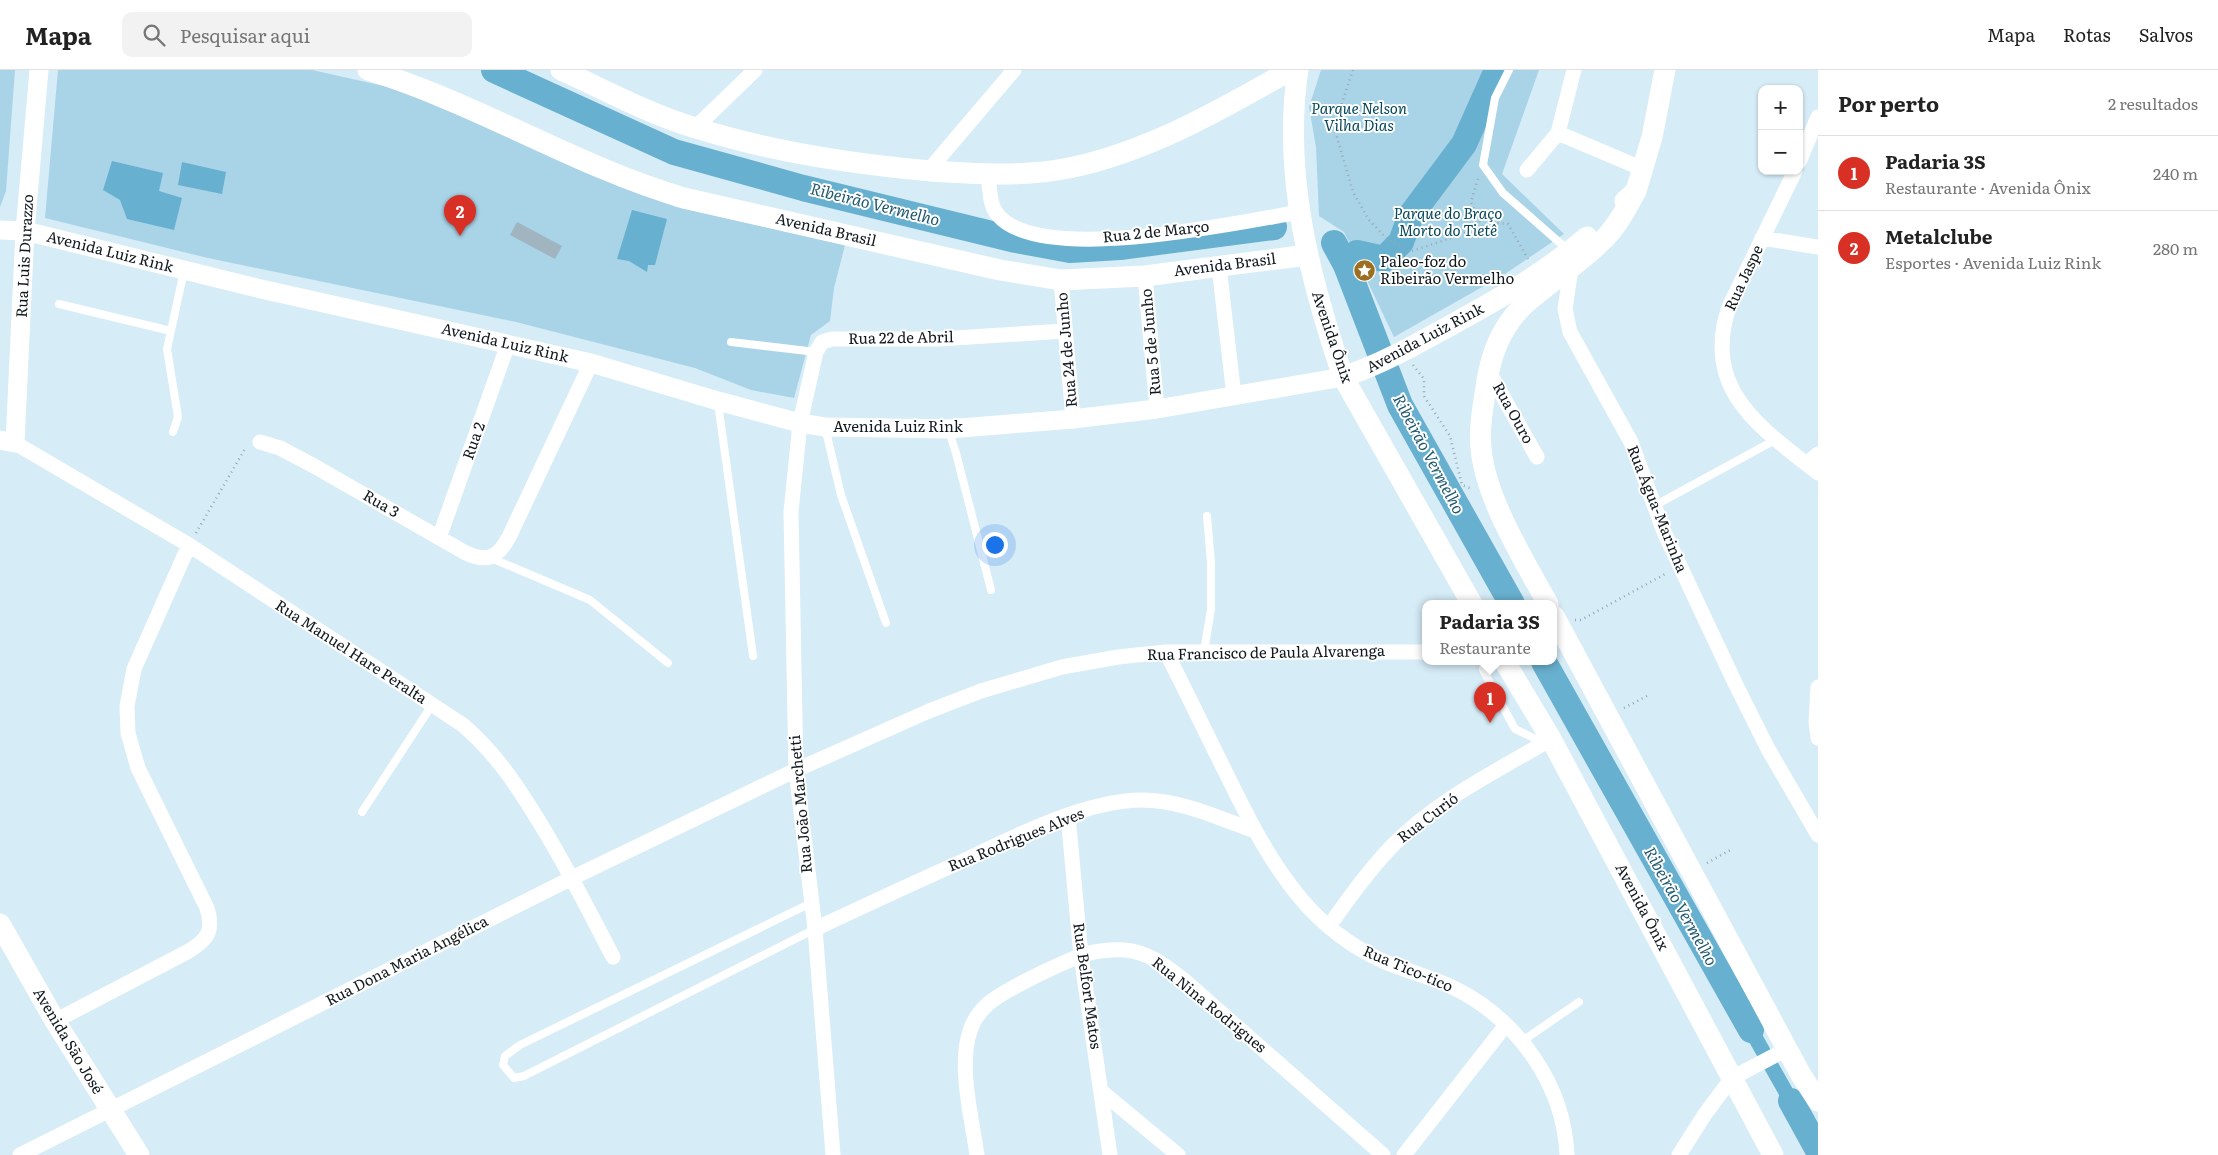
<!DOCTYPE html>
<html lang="pt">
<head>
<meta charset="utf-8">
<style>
	:root { --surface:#fff; --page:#f2f2f2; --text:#222; --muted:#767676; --line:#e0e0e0; --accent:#d93025 }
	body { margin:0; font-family:Literata,serif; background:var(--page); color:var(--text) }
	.controls { position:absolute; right:15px; top:15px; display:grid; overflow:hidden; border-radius:10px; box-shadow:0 1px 4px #0004 }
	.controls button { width:45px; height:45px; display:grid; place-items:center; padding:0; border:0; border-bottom:1px solid var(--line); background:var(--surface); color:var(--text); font:25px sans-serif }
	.you { position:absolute; left:994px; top:474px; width:18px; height:18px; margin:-12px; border:4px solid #fff; border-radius:50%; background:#1a73e8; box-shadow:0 0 0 8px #1a73e833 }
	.badge { display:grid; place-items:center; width:32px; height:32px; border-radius:50%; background:var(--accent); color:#fff; font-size:16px; font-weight:700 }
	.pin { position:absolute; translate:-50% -41px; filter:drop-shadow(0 1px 2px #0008) }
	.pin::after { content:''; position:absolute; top:26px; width:18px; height:15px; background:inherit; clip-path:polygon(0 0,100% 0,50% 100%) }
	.popup { position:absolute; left:1422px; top:530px; width:135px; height:65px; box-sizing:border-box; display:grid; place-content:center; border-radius:10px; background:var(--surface); filter:drop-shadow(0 1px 4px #0005); font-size:16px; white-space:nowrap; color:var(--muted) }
	.popup b { font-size:19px; color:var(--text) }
	.popup::after { content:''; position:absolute; left:50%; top:100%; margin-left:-10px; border:10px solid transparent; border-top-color:var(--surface) }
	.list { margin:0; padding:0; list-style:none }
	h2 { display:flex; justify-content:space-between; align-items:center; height:65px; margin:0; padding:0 20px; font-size:21px }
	h2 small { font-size:16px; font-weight:400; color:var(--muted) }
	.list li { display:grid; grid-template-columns:32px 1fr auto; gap:15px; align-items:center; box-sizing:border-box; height:75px; padding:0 20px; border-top:1px solid var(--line) }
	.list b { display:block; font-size:19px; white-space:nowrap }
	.list p { margin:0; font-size:16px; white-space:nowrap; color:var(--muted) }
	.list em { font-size:16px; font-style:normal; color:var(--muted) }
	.icon { flex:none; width:28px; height:28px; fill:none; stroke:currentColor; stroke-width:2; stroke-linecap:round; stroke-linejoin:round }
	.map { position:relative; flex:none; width:1818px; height:1085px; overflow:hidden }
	header { display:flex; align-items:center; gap:30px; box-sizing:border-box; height:70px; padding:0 25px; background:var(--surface); border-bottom:1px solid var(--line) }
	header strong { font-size:24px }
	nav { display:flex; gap:28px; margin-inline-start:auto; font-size:18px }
	.search { width:350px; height:45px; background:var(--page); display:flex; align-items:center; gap:12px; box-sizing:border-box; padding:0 18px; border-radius:10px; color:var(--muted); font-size:19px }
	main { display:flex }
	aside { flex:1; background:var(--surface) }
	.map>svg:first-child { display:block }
</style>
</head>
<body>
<header>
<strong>Mapa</strong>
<div class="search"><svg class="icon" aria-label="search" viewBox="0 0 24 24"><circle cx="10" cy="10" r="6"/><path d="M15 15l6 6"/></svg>Pesquisar aqui</div>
<nav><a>Mapa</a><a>Rotas</a><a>Salvos</a></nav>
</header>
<main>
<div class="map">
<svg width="1818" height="1085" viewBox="0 0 1818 1085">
	<rect width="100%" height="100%" fill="#d6ecf7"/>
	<path fill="#a9d3e7" d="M0 0H15L6 121 0 137Z
		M58 0H312L397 19 479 54 620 117 676 137 845 175 834 218 830 251 811 265 794 328 751 320 695 298 516 252 208 188 45 148Z
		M1321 0H1539L1502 104 1564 164 1505 204 1394 267 1344 162 1319 146 1316 77 1309 37Z"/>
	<path fill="#68b0cf" d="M112 91 163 103 159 121 182 128 174 160 127 149 120 130 103 120Z
		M182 92 226 102 222 124 178 115Z
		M632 140 667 149 655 195H648L647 202 629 191 617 189Z"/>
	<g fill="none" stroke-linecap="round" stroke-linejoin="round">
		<path stroke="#68b0cf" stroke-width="15" d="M1751 960 1791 1031"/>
		<path stroke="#68b0cf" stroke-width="26" d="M494 0 674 82 803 118 1016 170 1070 180 1120 177 1274 157
			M1334 173 1346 195 1400 335 1512 534
			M1346 195 1357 183 1384 189 1401 172 1411 145 1464 74 1497 0
			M1544 592 1751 960
			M1791 1031 1818 1080"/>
	</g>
	<path fill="#a0b5bf" d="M517 152 562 176 555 189 510 165Z"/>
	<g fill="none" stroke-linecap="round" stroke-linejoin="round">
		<path stroke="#96a8b1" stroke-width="2.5" stroke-dasharray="1 4" stroke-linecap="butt" d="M1353 0 1334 57 1353 122 1369 150 1386 168 1409 182 1496 153 1508 154 1528 189
			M1478 109 1471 132 1482 157
			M1413 295 1424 309V326L1450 366 1462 415 1472 419
			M196 463 246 377
			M1575 550H1581L1667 503
			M1624 638 1647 626
			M1707 793 1732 779"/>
		<path stroke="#fff" stroke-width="8" d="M1509 0 1495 28 1483 95 1503 123 1568 180
			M59 234 171 261
			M731 272 816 282
			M718 333 753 586
			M825 357 841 425 886 553
			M948 359 956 383 991 520
			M173 362 178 347 167 279 184 201
			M1654 436 1775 370
			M491 488 590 530 668 593
			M1204 582 1211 539V493L1207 446
			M1484 592 1483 600 1515 659 1544 673
			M362 742 432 635
			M811 833 520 975 505 986 503 995 514 1008 524 1006 815 859
			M1521 972 1579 932"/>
		<path stroke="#fff" stroke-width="15" d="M695 58 755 0
			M1558 63 1643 99
			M1799 92 1818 47
			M929 100 1014 0
			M1527 100 1558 63 1574 0
			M1795 101 1729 237C1701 320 1761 358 1818 403
			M988 105C990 118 989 135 998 145 1040 196 1239 152 1300 142
			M1762 168 1818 177
			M1219 197 1234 326
			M1571 199 1565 239 1570 262 1631 372 1664 462 1736 615 1768 679 1818 765
			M1145 206 1157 339
			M1061 210 1073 349
			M1488 300 1537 387
			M260 372 280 378 314 396 464 482C486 493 497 489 509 467L591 293
			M15 373 189 475 463 655C499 686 522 723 546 763 570 803 591 845 613 887
			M1806 394 1818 384
			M439 468 508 274
			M1166 582C1186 621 1205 661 1225 701 1247 746 1269 791 1302 830 1323 855 1353 878 1383 891 1406 901 1431 907 1454 918 1517 949 1564 1014 1567 1085
			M1818 617 1816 652 1818 668
			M1068 746 1081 886 1110 1085
			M1329 856C1349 828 1369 800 1393 775 1437 730 1497 701 1551 669
			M815 859C864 836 913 813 963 791 1013 767 1086 730 1142 730 1181 730 1218 748 1255 761
			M55 951 189 881C208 869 214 861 207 838L138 698 128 663 127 636 134 599 189 475
			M1101 1021 1178 1085
			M20 1085 572 808 796 700 929 641 981 621 1062 597 1118 587 1166 582H1426
			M833 1085 815 859 796 700 791 442 800 353 816 282 822 272 832 269H939L1065 261
			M977 1085C972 1049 958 996 970 961 973 951 981 940 989 933 1008 918 1057 895 1080 886 1093 881 1112 879 1125 880 1149 882 1167 897 1185 911L1383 1085
			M1404 1085 1505 956
			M1679 1085 1705 1044 1732 1008 1787 979"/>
		<path stroke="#fff" stroke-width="19" d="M0 160 25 161 261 219 591 293 718 331 800 353 825 357 948 359 1073 349 1157 339 1343 307
			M0 370 15 373 25 161 39 0"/>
		<path stroke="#fff" stroke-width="21" d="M368 0C477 33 575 96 684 128L1000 200 1061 210 1145 206 1307 185
			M561 0C605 20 649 44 696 58 772 82 852 94 931 101 977 104 1023 107 1069 98 1150 81 1220 40 1291 0
			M1298 0C1282 104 1310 209 1343 307L1472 534
			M1625 131 1636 121 1652 67 1665 0
			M1343 307C1382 294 1417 274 1453 254 1499 229 1546 202 1587 167
			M1548 534C1524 490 1485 428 1481 378 1479 357 1483 337 1486 317 1490 287 1500 258 1523 236 1549 212 1580 194 1605 168 1618 155 1627 137 1636 121
			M1554 546 1801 1005 1818 1031
			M1505 592 1551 669 1773 1085
			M0 854 55 951 139 1085"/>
	</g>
	<defs>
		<symbol id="sight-disc" viewBox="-11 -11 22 22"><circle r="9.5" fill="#9b6f1f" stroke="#fff"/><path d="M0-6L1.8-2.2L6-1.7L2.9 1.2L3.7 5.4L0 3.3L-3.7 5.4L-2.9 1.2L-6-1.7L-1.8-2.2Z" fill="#fff"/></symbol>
	</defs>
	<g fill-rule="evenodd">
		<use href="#sight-disc" x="1352" y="188" width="25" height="25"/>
	</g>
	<g text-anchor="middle" stroke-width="4" stroke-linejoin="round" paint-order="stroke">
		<g font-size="15" font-style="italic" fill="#06475c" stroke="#fff">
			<text x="1359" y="44">Parque Nelson<tspan x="1359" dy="17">Vilha Dias</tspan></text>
			<text x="1448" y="149">Parque do Braço<tspan x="1448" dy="17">Morto do Tietê</tspan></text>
		</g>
		<g font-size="15" fill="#11191d" stroke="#fff">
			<text transform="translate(826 160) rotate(13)" y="5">Avenida Brasil</text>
			<text transform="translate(1156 162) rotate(-6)" y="5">Rua 2 de Março</text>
			<text transform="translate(110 182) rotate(14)" y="5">Avenida Luiz Rink</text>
			<text transform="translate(25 186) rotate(-87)" y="5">Rua Luis Durazzo</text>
			<text transform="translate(1225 195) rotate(-7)" y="5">Avenida Brasil</text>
			<text transform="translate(1744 208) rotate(-65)" y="5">Rua Jaspe</text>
			<text transform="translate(1332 267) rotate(71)" y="5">Avenida Ônix</text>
			<text transform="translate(901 268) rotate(-1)" y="5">Rua 22 de Abril</text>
			<text transform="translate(1425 268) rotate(-28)" y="5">Avenida Luiz Rink</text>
			<text transform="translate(1151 272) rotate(-95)" y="5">Rua 5 de Junho</text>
			<text transform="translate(505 273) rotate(13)" y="5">Avenida Luiz Rink</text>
			<text transform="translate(1067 280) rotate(-95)" y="5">Rua 24 de Junho</text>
			<text transform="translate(1513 343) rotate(61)" y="5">Rua Ouro</text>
			<text x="898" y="362">Avenida Luiz Rink</text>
			<text transform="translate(474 371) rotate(-70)" y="5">Rua 2</text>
			<text transform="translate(381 434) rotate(30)" y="5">Rua 3</text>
			<text transform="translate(1657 439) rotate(68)" y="5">Rua Água-Marinha</text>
			<text transform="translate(351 582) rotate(33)" y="5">Rua Manuel Hare Peralta</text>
			<text transform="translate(1266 583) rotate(-1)" y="5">Rua Francisco de Paula Alvarenga</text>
			<text transform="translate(801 734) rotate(-95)" y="5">Rua João Marchetti</text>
			<text transform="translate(1428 748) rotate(-37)" y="5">Rua Curió</text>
			<text transform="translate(1016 770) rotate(-22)" y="5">Rua Rodrigues Alves</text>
			<text transform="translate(1642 837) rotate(62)" y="5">Avenida Ônix</text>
			<text transform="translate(407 891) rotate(-27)" y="5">Rua Dona Maria Angélica</text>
			<text transform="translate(1408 899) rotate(23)" y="5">Rua Tico-tico</text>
			<text transform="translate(1087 916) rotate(82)" y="5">Rua Belfort Matos</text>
			<text transform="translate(1209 935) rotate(39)" y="5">Rua Nina Rodrigues</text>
			<text transform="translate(68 971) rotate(59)" y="5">Avenida São José</text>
		</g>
		<g font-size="15" fill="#11191d" stroke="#fff" text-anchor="start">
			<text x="1380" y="197">Paleo-foz do<tspan x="1380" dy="17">Ribeirão Vermelho</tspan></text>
		</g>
		<g font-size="16" font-style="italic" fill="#1f596f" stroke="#fff">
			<text transform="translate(875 134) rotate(14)" y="6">Ribeirão Vermelho</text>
			<text transform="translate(1429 384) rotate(62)" y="6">Ribeirão Vermelho</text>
			<text transform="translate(1681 836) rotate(61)" y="6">Ribeirão Vermelho</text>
		</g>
	</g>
</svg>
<div class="controls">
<button>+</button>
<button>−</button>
</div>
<div class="you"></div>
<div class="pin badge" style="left:1490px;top:653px">1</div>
<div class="popup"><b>Padaria 3S</b>Restaurante</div>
<div class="pin badge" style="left:460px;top:166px">2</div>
</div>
<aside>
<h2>Por perto<small>2 resultados</small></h2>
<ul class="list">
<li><span class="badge">1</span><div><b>Padaria 3S</b><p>Restaurante · Avenida Ônix</p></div><em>240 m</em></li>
<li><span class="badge">2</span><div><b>Metalclube</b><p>Esportes · Avenida Luiz Rink</p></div><em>280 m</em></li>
</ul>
</aside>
</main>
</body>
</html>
